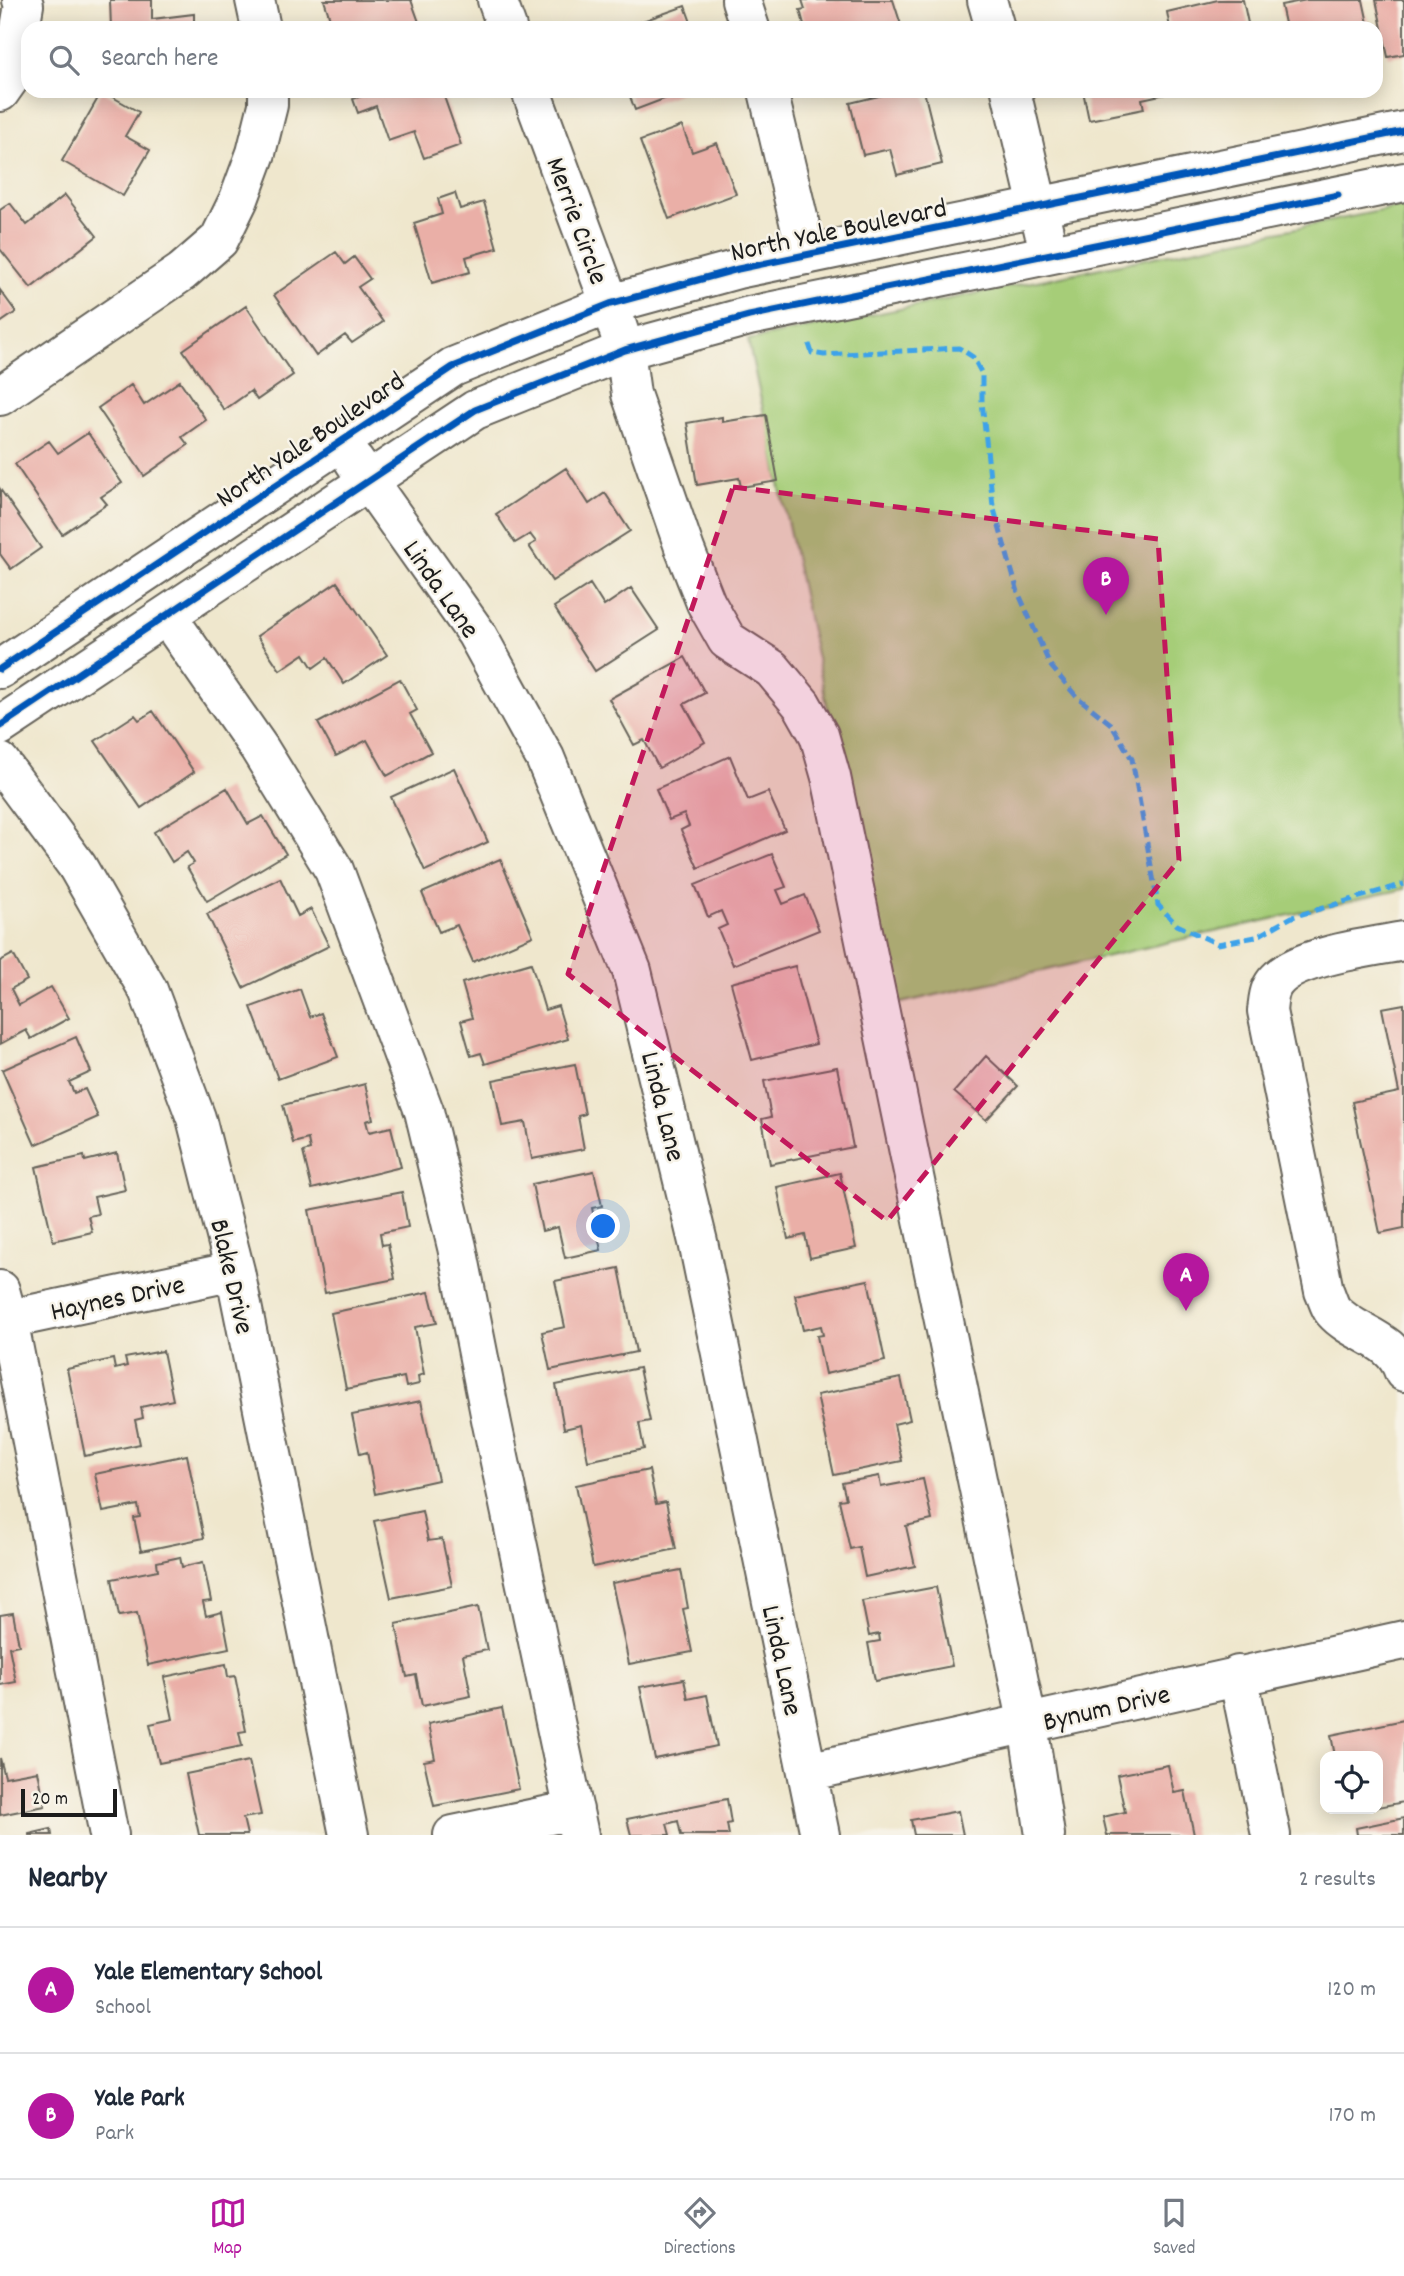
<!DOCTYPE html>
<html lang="en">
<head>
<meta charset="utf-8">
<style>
	:root { --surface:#fff; --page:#f6f6f7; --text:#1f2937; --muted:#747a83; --line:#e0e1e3; --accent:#b5179e }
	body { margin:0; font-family:Dekko,sans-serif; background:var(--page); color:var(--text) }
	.controls { position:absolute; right:21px; bottom:21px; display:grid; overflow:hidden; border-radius:14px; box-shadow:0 4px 18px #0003 }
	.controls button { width:63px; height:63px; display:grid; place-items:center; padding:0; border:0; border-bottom:2px solid var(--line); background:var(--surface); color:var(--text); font:35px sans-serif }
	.scale { position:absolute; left:21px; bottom:18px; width:96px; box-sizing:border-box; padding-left:7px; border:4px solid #1c1c1c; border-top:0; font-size:19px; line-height:24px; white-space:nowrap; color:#1c1c1c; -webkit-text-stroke:5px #f7f3e8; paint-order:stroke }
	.you { position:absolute; left:604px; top:1227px; width:24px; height:24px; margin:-18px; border:5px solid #fff; border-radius:50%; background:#1a73e8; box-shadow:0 0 0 10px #1a73e833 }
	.badge { display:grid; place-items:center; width:46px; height:46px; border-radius:50%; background:var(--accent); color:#fff; font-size:23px; font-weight:700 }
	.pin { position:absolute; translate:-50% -58px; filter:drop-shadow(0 2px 4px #0008) }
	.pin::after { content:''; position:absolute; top:37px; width:24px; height:21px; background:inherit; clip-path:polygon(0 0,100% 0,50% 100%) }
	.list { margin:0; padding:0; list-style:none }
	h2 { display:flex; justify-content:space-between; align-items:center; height:91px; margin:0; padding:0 28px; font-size:30px }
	h2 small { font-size:23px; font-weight:400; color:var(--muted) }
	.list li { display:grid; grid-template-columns:46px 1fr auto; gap:21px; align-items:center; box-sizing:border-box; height:126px; padding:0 28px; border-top:2px solid var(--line) }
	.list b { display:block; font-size:26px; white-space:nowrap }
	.list p { margin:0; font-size:23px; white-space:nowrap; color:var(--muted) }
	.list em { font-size:23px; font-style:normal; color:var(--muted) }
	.icon { flex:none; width:38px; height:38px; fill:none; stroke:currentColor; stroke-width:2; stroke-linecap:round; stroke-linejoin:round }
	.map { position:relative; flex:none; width:1404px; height:1835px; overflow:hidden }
	.search { position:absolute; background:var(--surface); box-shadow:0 4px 18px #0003; left:21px; right:21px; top:21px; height:77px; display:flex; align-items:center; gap:18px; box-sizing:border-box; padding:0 24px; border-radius:21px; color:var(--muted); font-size:26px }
	.sheet { height:343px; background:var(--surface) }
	nav { display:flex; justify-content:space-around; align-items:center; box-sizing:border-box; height:98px; border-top:2px solid var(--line); background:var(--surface); font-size:19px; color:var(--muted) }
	nav a { display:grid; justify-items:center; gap:4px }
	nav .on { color:var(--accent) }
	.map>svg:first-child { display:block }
</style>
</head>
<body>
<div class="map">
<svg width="1404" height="1835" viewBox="0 0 1404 1835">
	<rect width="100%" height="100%" fill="#f7f3e8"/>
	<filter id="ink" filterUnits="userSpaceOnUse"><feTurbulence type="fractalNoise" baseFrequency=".0143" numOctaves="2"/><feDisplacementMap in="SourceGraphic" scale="14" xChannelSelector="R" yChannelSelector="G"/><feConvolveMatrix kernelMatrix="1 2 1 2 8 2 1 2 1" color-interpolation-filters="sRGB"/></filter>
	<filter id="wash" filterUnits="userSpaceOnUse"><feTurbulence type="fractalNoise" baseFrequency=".00686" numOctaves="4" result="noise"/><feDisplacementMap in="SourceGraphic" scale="28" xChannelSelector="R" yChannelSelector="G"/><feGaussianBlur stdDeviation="1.57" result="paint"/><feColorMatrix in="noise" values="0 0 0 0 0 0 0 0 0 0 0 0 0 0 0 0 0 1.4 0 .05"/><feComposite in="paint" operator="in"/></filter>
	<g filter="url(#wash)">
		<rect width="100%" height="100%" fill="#efe7cd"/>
		<path fill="#a6cd78" stroke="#61744a" stroke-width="2" d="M1404 206V889L892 1005 748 340Z"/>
		<g id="blocks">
			<path fill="#eaafa7" d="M110 0H152V19L194 14V28H111Z
				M324 0H411L420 25 411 28H333Z
				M802 0H893L902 28H805L800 10 805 9Z
				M1218 0H1243L1249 28H1170L1167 12Z
				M1307 0H1363L1369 28H1286L1281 5Z
				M1376 0H1404V54L1388 57Z
				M685 6 693 28H623Z
				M102 91 139 112 125 136 150 150 123 196 62 161Z
				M376 91H442L461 145 424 158 414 132 388 141 376 106 358 113 353 99Z
				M628 91H685L635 110Z
				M899 91H924L942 164 897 175 890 149 863 155 850 103Z
				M1083 91H1174L1175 92 1142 99 1144 109 1089 120Z
				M682 126 692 152 717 143 736 194 669 219 640 141Z
				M455 193 460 209 484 202 497 248 466 257 470 272 432 283 414 223 442 214 438 199Z
				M65 195 97 236 31 288 0 249V210L10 203 27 225Z
				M336 252 345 264 354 257 370 279 358 287 383 322 352 343 345 335 316 356 274 295Z
				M0 290 16 312 0 323Z
				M246 306 293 375 257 400 251 391 224 410 183 350Z
				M180 381 206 420 182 437 188 445 144 476 98 408 131 385 144 405Z
				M766 415 778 481 741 487 739 478 697 485 687 423 722 417V422Z
				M88 433 122 483 101 497 107 504 62 534 15 464 49 441 58 453Z
				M566 468 589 504 605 493 630 531 552 581 529 546 536 542 530 534 515 543 496 514Z
				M0 489 41 548 11 569 0 554Z
				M337 582 387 655 344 684 327 658 313 668 304 654 280 670 257 636Z
				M590 584 604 606 631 588 659 630 595 671 554 607Z
				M685 657 705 693 684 704 705 742 659 768 644 740 634 745 609 699Z
				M400 679 417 710 410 714 431 752 387 776 367 740 336 756 318 723Z
				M153 711 194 772 141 808 95 741 135 715 139 720Z
				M730 756 748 800 768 792 785 830 698 868 681 830 689 826 684 814 669 820 656 789Z
				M454 768 488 842 425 871 391 797Z
				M227 788 248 824 263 816 286 854 207 901 187 867 194 863 187 852 172 862 154 832Z
				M772 854 786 887 777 890 783 904 805 895 819 930 733 965 718 929 727 925 721 911 708 917 695 885Z
				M500 859 533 936 473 962 457 925 439 932 422 893Z
				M280 878 298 916 311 909 329 946 243 988 207 914Z
				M13 954 27 980 11 989 19 1005 51 987 69 1018 31 1039 26 1030 0 1044V961Z
				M531 963 545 1010 558 1006 568 1039 485 1064 481 1053 471 1056 461 1021 472 1018 462 983Z
				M795 966 816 1044 752 1060 731 983Z
				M300 989 310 1017 321 1013 338 1057 278 1079 251 1007Z
				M1404 1004V1228L1380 1233 1352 1102 1399 1092 1382 1008Z
				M76 1037 91 1072 69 1082 74 1093 85 1089 98 1117 35 1145 2 1070Z
				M986 1056 1018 1086 986 1120 954 1092Z
				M575 1064 585 1114 578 1116 584 1149 532 1159 525 1122 502 1126 493 1080Z
				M837 1067 853 1147 770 1164 762 1119 771 1117 764 1081Z
				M365 1084 373 1119 366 1121 369 1132 391 1127 401 1167 312 1189 303 1152 310 1150 308 1139 293 1143 283 1105Z
				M117 1153 125 1190 94 1197 98 1214 88 1216 92 1232 53 1241 36 1167 84 1156 85 1161Z
				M594 1171 602 1206 592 1208 601 1250 565 1258 558 1227 542 1231 532 1184Z
				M840 1173 856 1248 810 1258 805 1235 788 1239 777 1187Z
				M402 1192 408 1227 380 1233 382 1245 388 1244 395 1279 325 1293 309 1210Z
				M619 1268 636 1352 550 1370 542 1332 565 1327 555 1281Z
				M868 1280 885 1361 825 1374 817 1336 823 1335 821 1326 803 1330 795 1295Z
				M429 1292 437 1323 415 1327 424 1374 418 1376 419 1384 406 1387 404 1377 346 1389 331 1313Z
				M163 1351 173 1400 141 1407 143 1418 135 1420 140 1444 85 1456 67 1369 113 1359 115 1369 127 1366 125 1358Z
				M639 1368 650 1421 639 1423 644 1449 588 1461 581 1425 564 1429 556 1385Z
				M901 1378 910 1420 894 1424 902 1461 834 1475 817 1395Z
				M421 1401 438 1480 375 1494 367 1452 360 1454 352 1415Z
				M187 1455 204 1538 141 1551 134 1518 140 1517 138 1505 103 1512 95 1474Z
				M649 1470 656 1504 666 1502 676 1549 593 1567 576 1485Z
				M879 1476 881 1487 923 1479 932 1520 906 1526 915 1566 865 1577 859 1547 850 1549 839 1500 846 1499 842 1483Z
				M422 1511 428 1541 442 1539 452 1586 391 1598 374 1521Z
				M180 1557 182 1567 203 1562 211 1601 203 1602 206 1616 222 1612 229 1648 148 1665 137 1613 119 1616 112 1579 158 1570 157 1562Z
				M681 1570 688 1608 683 1609 692 1652 629 1664 612 1583Z
				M936 1587 952 1666 875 1681 868 1643 880 1641 879 1634 869 1636 862 1601Z
				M478 1607 487 1650 463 1655 471 1696 422 1706 416 1675 407 1677 396 1624Z
				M13 1613 19 1645 9 1647 16 1682 0 1685V1615Z
				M226 1664 228 1677 235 1676 246 1731 239 1732 242 1746 159 1763 150 1724 173 1719 164 1677Z
				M684 1679 688 1699 707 1695 717 1746 655 1759 640 1687Z
				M502 1708 519 1789 434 1806 424 1761 435 1759 428 1724Z
				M1404 1720V1802L1378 1807V1756H1335L1331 1735Z
				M0 1758 5 1777 38 1771 45 1806 0 1815Z
				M249 1761 261 1815 243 1818 247 1835H199L186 1774Z
				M1168 1765 1174 1793 1185 1791 1194 1835H1107L1103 1817 1125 1812 1117 1775Z
				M727 1799 731 1823 727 1824 729 1835H681L678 1821 667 1824 670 1835H631L627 1819Z
				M958 1811 963 1835H914L911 1820Z
				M1404 1818V1835H1357L1356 1828Z
				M51 1829 52 1835H29V1834Z"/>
		</g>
	</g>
	<g filter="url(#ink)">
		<use href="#blocks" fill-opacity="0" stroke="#66635a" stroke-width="2"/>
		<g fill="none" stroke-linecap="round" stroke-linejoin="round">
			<defs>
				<path id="minor" d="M255 0 261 28
					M497 0 507 28
					M741 0 750 28
					M987 0 995 28
					M531 91 610 304 625 350 631 394 685 550 706 603 727 640 772 669 802 705 819 735 831 777 1028 1725 1045 1835
					M768 91 807 255
					M1011 91 1044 232
					M0 92 12 75 24 5 22 0
					M0 396 182 272 219 240 239 199 256 153 268 105V91
					M354 461 476 633 545 758 632 971 698 1242 820 1835
					M167 616 259 748 334 870 424 1111 457 1247 492 1424 579 1835
					M0 669 453 367 610 304 738 269 1404 131
					M0 726 475 410 625 350 749 316 1404 182
					M0 762 77 866 148 990 196 1118 235 1271 349 1835
					M1404 941C1372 947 1283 957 1271 989 1268 996 1268 1004 1267 1011L1324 1291C1327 1297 1329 1306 1333 1311 1354 1335 1393 1337 1404 1372
					M0 1290 8 1319 109 1835
					M0 1321 235 1271
					M1238 1675 1271 1835
					M807 1772 1404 1640
					M453 1835 574 1810"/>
			</defs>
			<use href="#minor" stroke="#66635a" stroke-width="42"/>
			<use href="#minor" stroke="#fff" stroke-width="38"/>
			<path stroke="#3da2ea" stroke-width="5" stroke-dasharray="10 5" stroke-linecap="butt" d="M809 344 812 353 824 355 959 348 973 357 982 374V402L993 506 1018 592 1050 665 1076 696 1111 724 1132 759 1158 905 1177 925 1218 944 1256 937 1292 917 1404 884"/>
			<defs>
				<path id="cycleway" d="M0 669 453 367 610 304 738 269 1404 131
					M0 726 475 410 625 350 749 316 1338 195"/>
			</defs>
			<use href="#cycleway" stroke="#f7f3e8" stroke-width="11"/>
			<use href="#cycleway" stroke="#0057b8" stroke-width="7"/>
		</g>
	</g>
	<path fill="#c2185b" fill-opacity="0.2" stroke="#c2185b" stroke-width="5" stroke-dasharray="14 9" stroke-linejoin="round" d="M733 487 1158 539 1179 860 887 1221 568 974Z"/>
	<g text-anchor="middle" stroke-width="5" stroke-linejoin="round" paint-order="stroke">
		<g font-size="28" fill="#1c1c1c" stroke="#f7f3e8">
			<text transform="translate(579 220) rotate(70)" y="10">Merrie Circle</text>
			<text transform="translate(838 228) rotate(-12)" y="10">North Yale Boulevard</text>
			<text transform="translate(309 438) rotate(-34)" y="10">North Yale Boulevard</text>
			<text transform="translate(443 588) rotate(55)" y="10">Linda Lane</text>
			<text transform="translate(665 1106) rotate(76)" y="10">Linda Lane</text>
			<text transform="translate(234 1276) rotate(77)" y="10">Blake Drive</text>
			<text transform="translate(117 1296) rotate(-12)" y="10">Haynes Drive</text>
			<text transform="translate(784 1660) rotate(78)" y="10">Linda Lane</text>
			<text transform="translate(1106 1706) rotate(-13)" y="10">Bynum Drive</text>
		</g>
	</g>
</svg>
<div class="controls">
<button><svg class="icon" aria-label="locate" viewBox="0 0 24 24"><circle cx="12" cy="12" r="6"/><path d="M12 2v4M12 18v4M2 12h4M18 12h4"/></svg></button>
</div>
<div class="scale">20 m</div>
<div class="you"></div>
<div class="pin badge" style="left:1186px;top:1311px">A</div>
<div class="pin badge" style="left:1106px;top:615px">B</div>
<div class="search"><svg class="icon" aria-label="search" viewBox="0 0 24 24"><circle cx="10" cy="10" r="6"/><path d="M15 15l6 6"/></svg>Search here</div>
</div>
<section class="sheet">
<h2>Nearby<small>2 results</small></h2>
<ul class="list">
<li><span class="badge">A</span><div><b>Yale Elementary School</b><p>School</p></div><em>120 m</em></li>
<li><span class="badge">B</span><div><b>Yale Park</b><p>Park</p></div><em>170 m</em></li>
</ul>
</section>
<nav>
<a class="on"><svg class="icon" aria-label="map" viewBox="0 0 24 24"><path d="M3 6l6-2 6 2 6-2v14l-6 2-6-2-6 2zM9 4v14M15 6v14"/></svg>Map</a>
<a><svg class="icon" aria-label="directions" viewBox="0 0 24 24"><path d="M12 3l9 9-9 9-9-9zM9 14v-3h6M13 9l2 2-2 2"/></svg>Directions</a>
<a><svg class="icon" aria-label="saved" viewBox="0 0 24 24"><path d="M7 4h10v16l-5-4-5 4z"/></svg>Saved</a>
</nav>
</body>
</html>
